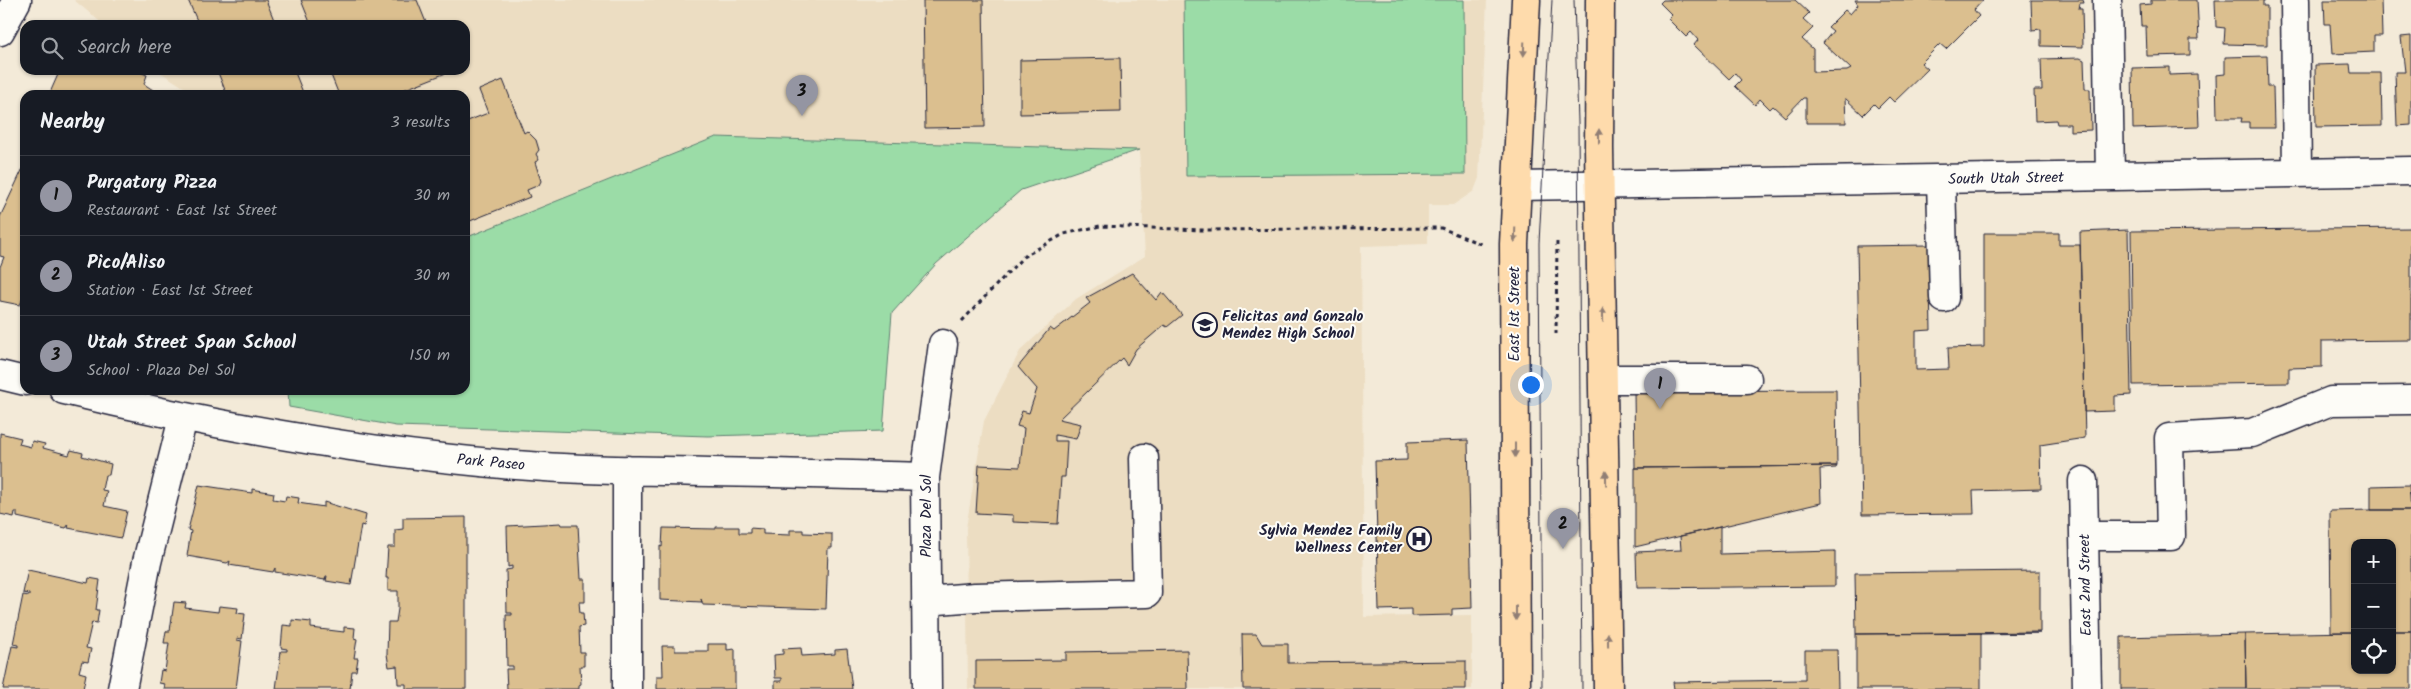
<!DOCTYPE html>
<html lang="en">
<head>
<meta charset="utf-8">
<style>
	:root { --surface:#171b24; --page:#242831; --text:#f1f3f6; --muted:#9ea1a6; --line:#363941; --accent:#9495a2 }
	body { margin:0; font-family:Kalam,sans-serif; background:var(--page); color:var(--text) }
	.controls { position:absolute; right:15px; bottom:15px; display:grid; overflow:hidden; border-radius:10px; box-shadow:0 1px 4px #0004 }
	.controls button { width:45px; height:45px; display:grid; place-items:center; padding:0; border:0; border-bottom:1px solid var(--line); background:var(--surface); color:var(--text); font:25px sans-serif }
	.you { position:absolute; left:1530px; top:384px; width:18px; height:18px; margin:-12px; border:4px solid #fff; border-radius:50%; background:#1a73e8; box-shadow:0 0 0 8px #1a73e833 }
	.badge { display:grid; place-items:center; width:32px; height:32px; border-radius:50%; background:var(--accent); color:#111; font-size:16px; font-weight:700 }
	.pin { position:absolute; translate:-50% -41px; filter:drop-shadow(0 1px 2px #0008) }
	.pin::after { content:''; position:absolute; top:26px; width:18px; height:15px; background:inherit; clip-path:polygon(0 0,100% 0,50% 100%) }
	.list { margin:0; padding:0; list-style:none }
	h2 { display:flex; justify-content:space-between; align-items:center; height:65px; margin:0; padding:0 20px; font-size:21px }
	h2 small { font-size:16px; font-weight:400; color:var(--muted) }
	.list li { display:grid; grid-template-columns:32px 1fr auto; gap:15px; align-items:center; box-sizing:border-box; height:80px; padding:0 20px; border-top:1px solid var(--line) }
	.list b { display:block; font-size:19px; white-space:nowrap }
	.list p { margin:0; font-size:16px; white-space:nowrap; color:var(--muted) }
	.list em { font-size:16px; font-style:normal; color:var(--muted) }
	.icon { flex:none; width:28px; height:28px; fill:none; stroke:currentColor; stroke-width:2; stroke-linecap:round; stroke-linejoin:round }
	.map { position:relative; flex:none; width:2411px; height:689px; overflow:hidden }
	.search { position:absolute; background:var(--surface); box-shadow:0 1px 4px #0004; left:20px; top:20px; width:450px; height:55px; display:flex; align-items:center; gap:12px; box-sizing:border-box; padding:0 18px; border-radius:15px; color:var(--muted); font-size:19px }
	.panel { position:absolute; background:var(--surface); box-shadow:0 1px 4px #0004; left:20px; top:90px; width:450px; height:305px; border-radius:15px }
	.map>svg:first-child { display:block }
</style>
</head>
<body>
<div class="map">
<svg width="2411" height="689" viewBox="0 0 2411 689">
	<rect width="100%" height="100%" fill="#f3ead8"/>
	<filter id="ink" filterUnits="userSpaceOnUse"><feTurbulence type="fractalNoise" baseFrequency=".02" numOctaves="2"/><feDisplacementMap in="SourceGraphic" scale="10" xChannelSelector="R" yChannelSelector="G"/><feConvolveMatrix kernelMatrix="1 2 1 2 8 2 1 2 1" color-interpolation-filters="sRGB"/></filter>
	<g filter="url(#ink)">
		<path fill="#ecddc2" d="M74 0H1487L1479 178 1474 191 1453 205H1428V244L1361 246 1364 617 1472 615V689H968L966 528 984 421 1020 351 1076 299 1145 256 1139 150 716 137 465 238V95H196L157 70H465V25H104Z"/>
		<path fill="#9bdca7" stroke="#5e7f71" d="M1184 0H1464L1465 174 1186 176Z
			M716 137 1139 150 1021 190 936 264 892 313 883 431 708 436 396 426 289 407 288 390H465V238Z"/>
		<path fill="#dbbf8f" stroke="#22223b" d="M188 0H266L276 25H199Z
			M301 0H417L427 25H311Z
			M923 0H983L985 127 925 128Z
			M1663 0H1795L1809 13 1803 19 1813 28 1802 39 1813 49V72L1847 71 1851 69 1823 43 1833 31 1828 27 1845 10 1850 14 1858 5 1855 0H1983L1974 10 1979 16 1946 49 1940 44 1921 63 1928 69 1894 102 1889 97 1878 108 1874 104 1863 115 1845 98 1846 123H1806V98H1803L1785 117 1773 106 1770 109 1760 99 1755 105 1735 86 1741 80 1735 73 1729 79 1694 45 1698 40 1691 32 1686 37 1668 19 1672 15 1660 3Z
			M2031 0H2083L2084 3H2080L2079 9H2082L2083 47 2041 46V29L2032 30Z
			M2151 0H2197L2199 39H2190V55L2147 56 2146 26H2141L2140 5 2151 4Z
			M2215 0H2267L2263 1V6H2267V45L2224 44 2225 28 2216 27Z
			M2324 0H2381L2382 36H2374V52L2332 54 2330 24H2325Z
			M2411 36V125L2397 126 2395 72H2405L2401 37Z
			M2267 56 2268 87H2273L2274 128H2249V122H2241L2242 118H2217L2216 75 2225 74V57Z
			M1120 58 1121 112 1020 114V60Z
			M2080 58 2084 60 2085 89H2090L2091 130 2070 131V124H2057L2056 120 2035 121 2034 90H2042L2041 59Z
			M2350 64 2351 73H2381L2382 126 2316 127 2315 65Z
			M2169 67V75L2197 74 2199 127 2133 129 2132 68Z
			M60 70H135L147 75 144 84 156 92 154 95H49Z
			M217 70H294L304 95H227Z
			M329 70H445L446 73 403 90 404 95H339Z
			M503 80 524 133 527 131 536 140 539 150 536 154 539 160 535 162 541 181 539 185 527 190 530 197 465 223V122L488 113 479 90Z
			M25 164V293L20 305 0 301V267L4 257 0 256V217Z
			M2411 228V340L2322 341V367L2289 368V383L2133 385 2131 231Z
			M2128 230 2131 395 2115 396V411L2084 412 2080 232Z
			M1984 233H2059V245H2080L2085 438 2040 445 2041 489 1973 491 1974 514 1862 515 1857 246 1929 245 1931 330 1916 331V370L1949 369 1948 348 1984 347Z
			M1132 273 1156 300 1162 292 1182 315 1167 327 1164 325 1136 349 1127 365 1122 358 1059 419 1081 424 1076 439 1055 435V441H1067L1065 477H1061L1058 524 1013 522V515L976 513 979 465 1020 467 1024 428 1017 426 1022 411 1029 413 1037 389 1018 367 1050 328 1054 331 1090 303 1086 298Z
			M1836 390 1837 466 1635 468 1634 391Z
			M0 433 21 438 19 444 31 447 32 441 45 444 43 448 69 455 71 450 83 453 82 456 111 464 109 475H105L102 490 107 491 104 506 127 511 121 538 68 528 69 524 66 528 17 517V512H15L14 517 0 514Z
			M1468 440 1472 608 1452 609V615L1411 616V609L1379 610 1375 461 1407 460V442Z
			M1837 466 1836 468 1820 469 1821 503 1635 547V468Z
			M199 485 252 493V489L274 493 273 499 285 501 286 496 299 498 298 503 324 507V502L366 515 364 526 361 525 351 585 326 581 327 576H326L325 580 275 572V568L273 572 229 565 230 561 227 563 187 556 191 531 188 530Z
			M2409 485 2411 510H2371V486Z
			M2371 510H2411V631H2392V543H2355V632H2331L2330 511Z
			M466 517V689H406V684H398L397 666 389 667 387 654 388 622H396L398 609V591H388V578H386L388 547H395V530L403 529V518Z
			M561 523 562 525H578L581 579H585V602H579L580 613H583L584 626 579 627 580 652H584V666H580L581 684 579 685V689H507L506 669H513V666H507L506 615H512V613H507L506 570 512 569V566L508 567 507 526Z
			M716 527H739V533H750V528L763 529V534L790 535V530H803V533L832 534V548H828L826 609 703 605 701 599 702 602 660 600V546L662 547 663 528 716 529Z
			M1720 527V554L1835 551V586L1637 588 1636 552 1681 550 1680 536Z
			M28 570 88 583 89 578 100 580 96 610H99L97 623 92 622 86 648 91 649 88 662 82 661 79 672 86 674 83 689H3L12 646 18 647V645L13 644 23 595 29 596V594L23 593Z
			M2040 571V632L1856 634 1855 573Z
			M174 602 186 603 185 608 218 612 219 606 238 608 237 613 245 614 242 639 237 638V640L242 641 236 689H164L165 684 159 683 161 670 165 671 169 643H164L166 631H170Z
			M292 620 311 622V628L344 632V627L355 628 354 638 357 639 354 658H358L356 671H352L350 689H276L281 651H287V649L281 648 283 625 292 626Z
			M2392 631H2411V689H2246L2245 634 2355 632V670H2392Z
			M2040 633 1981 634V689H1856V634Z
			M1242 634H1256L1262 644H1288V663L1466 661V689H1243Z
			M2245 634 2246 689H2121V637Z
			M708 644H727V650L735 649V689H657V676H663L662 646H675V651H708Z
			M801 648 802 656 835 654V650L847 649 852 689H775V681H782V678H775L774 655 783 654V649Z
			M1187 650 1188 689H976V661L1066 660V652Z
			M1805 650H1837L1838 689H1674L1673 682 1805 680Z"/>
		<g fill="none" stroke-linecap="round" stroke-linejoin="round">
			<defs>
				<path id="minor" d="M2107 0 2110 176
					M2295 0 2297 173
					M0 31 17 0
					M1941 179 1944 298
					M1517 186 2411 171
					M0 375 25 381
					M1605 379H1747
					M64 390C210 425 352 451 502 464 572 470 642 471 711 472 783 473 854 475 925 477
					M2083 481 2087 689
					M2084 536H2171L2169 438 2252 433 2331 401 2411 400
					M926 601 975 597 1147 593 1144 458
					M122 689 147 562 183 418
					M627 689V470
					M927 689 925 477 943 344"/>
				<path id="major" d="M1600 0 1599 148 1608 689
					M1516 689 1514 244 1526 0"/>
			</defs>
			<use href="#minor" stroke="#22223b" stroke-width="31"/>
			<use href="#major" stroke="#22223b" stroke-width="31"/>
			<path stroke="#22223b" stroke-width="3" stroke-dasharray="4 4" stroke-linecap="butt" d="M962 321 1023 257 1064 234 1100 226 1202 230 1441 228 1483 245
				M1556 334 1557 241"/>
			<use href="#minor" stroke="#fdfcf7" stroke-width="28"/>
			<use href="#major" stroke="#fedbac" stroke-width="28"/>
			<path stroke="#22223b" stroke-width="1" d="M1574 0 1578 122 1582 689
				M1542 689 1539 243 1552 0"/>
		</g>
		<defs><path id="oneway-solid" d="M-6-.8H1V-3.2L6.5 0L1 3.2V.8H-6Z" transform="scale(1.25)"/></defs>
		<g fill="#907e74">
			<use href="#oneway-solid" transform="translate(1524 49) rotate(92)"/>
			<use href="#oneway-solid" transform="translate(1599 136) rotate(-90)"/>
			<use href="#oneway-solid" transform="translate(1515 235) rotate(92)"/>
			<use href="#oneway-solid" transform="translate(1603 315) rotate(-91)"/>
			<use href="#oneway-solid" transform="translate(1515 450) rotate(90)"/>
			<use href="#oneway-solid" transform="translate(1606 478) rotate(-91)"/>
			<use href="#oneway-solid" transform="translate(1516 613) rotate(90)"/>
			<use href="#oneway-solid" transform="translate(1608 640) rotate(-91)"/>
		</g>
	</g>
	<defs>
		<symbol id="school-ring" viewBox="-11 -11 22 22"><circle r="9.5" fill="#fdfcf7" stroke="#22223b" stroke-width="1.5"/><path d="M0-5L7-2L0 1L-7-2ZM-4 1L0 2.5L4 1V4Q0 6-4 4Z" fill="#22223b"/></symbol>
		<symbol id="hospital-ring" viewBox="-11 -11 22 22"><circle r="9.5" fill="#fdfcf7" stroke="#22223b" stroke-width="1.5"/><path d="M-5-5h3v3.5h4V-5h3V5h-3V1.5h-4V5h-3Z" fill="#22223b"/></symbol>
	</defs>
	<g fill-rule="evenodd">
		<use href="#school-ring" x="1191" y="311" width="28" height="28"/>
		<use href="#hospital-ring" x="1405" y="525" width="28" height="28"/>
	</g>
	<g text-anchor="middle" stroke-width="4" stroke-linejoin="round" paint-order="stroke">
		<g font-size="15" fill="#22223b" stroke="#fdfcf7">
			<text transform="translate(2006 178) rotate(-1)" y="5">South Utah Street</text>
			<text transform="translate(1514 314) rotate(-90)" y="5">East 1st Street</text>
			<text transform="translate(491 462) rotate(5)" y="5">Park Paseo</text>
			<text transform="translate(926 516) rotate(-90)" y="5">Plaza Del Sol</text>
			<text transform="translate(2085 585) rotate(-91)" y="5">East 2nd Street</text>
		</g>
		<g font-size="15" font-weight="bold" fill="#22223b" stroke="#fdfcf7" text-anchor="start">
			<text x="1222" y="321">Felicitas and Gonzalo<tspan x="1222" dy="17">Mendez High School</tspan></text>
			<text x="1402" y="535" text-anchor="end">Sylvia Mendez Family<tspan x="1402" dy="17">Wellness Center</tspan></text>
		</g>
	</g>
</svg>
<div class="controls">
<button>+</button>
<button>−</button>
<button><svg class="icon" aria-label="locate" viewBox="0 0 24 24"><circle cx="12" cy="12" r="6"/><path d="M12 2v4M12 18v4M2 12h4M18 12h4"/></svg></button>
</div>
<div class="you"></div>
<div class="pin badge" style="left:1660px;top:409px">1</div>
<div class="pin badge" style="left:1563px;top:549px">2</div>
<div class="pin badge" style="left:802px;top:116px">3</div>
<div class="search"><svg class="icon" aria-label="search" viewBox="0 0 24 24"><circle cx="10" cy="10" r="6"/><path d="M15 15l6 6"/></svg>Search here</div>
<section class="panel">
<h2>Nearby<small>3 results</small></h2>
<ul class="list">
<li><span class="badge">1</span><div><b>Purgatory Pizza</b><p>Restaurant · East 1st Street</p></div><em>30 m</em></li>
<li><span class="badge">2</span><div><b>Pico/Aliso</b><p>Station · East 1st Street</p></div><em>30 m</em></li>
<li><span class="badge">3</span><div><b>Utah Street Span School</b><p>School · Plaza Del Sol</p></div><em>150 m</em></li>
</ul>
</section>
</div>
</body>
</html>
